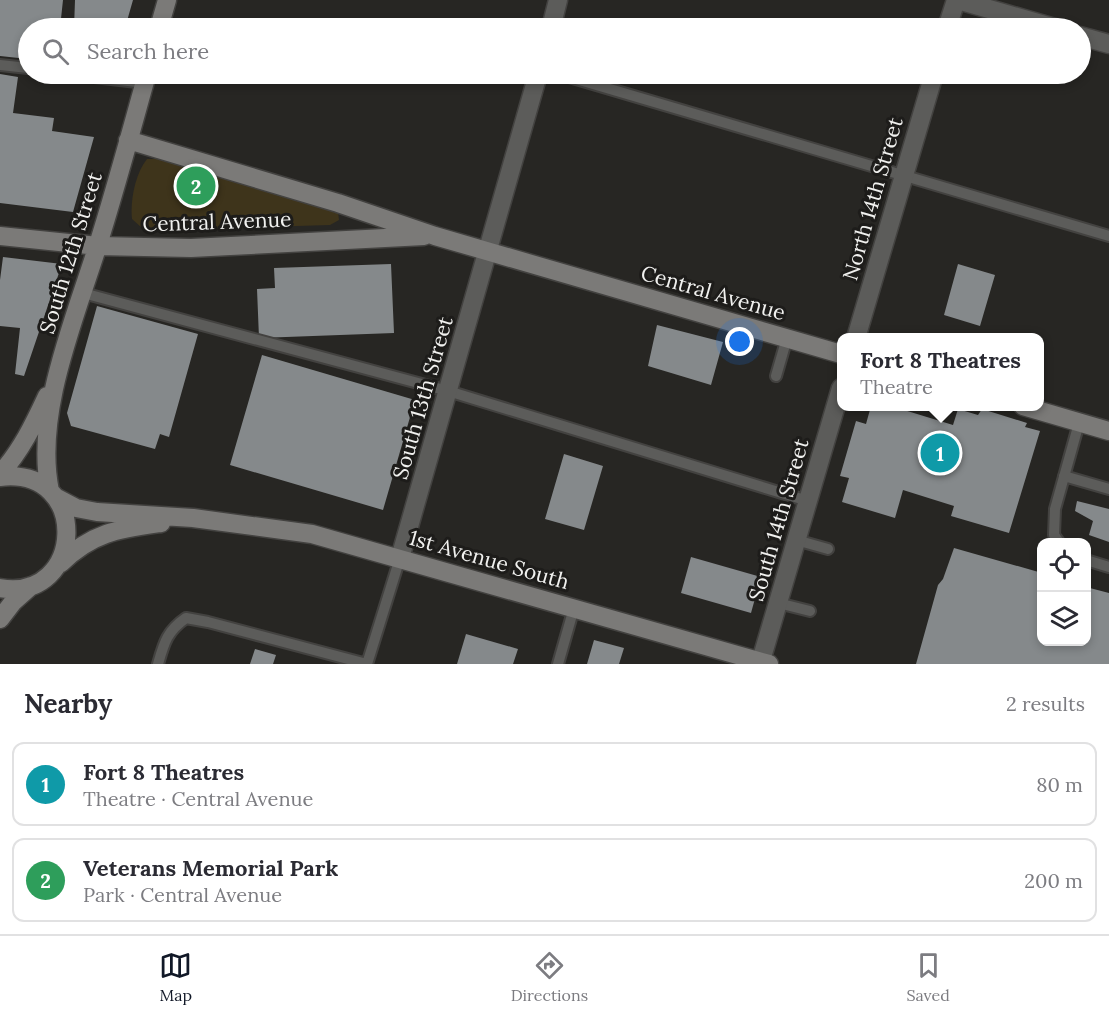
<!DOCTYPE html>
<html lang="en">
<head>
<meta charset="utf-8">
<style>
	:root { --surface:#fff; --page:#f7f7f7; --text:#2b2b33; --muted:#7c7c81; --line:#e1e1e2; --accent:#111827 }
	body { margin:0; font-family:Lora,serif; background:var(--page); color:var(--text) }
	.controls { position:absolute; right:18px; bottom:18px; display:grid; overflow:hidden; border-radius:12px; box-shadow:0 3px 9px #0003 }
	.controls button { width:54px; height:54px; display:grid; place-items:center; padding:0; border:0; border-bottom:2px solid var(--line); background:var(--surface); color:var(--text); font:30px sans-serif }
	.you { position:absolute; left:740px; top:342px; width:21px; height:21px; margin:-15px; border:4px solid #fff; border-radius:50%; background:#1a73e8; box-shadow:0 0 0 9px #1a73e833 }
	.badge { display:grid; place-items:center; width:39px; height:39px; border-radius:50%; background:var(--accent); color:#fff; font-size:20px; font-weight:700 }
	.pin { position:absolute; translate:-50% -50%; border:3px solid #fff; box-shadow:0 2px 6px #0006 }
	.popup { position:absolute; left:837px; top:333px; width:207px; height:78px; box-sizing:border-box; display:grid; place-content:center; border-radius:12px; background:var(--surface); filter:drop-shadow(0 2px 4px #0005); font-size:20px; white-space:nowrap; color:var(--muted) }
	.popup b { font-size:22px; color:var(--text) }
	.popup::after { content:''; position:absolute; left:50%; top:100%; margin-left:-12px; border:12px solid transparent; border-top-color:var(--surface) }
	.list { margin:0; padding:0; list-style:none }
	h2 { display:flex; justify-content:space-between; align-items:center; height:78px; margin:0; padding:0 24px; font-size:26px }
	h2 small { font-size:20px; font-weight:400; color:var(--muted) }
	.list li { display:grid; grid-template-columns:39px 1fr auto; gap:18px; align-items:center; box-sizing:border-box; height:84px; margin:0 12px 12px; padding:0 12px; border:2px solid var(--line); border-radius:12px }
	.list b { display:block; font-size:22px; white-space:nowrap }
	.list p { margin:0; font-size:20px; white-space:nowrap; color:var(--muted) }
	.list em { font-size:20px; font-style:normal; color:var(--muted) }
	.icon { flex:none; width:33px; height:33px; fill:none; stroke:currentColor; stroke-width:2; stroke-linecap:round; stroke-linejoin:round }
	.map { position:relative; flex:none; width:1109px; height:664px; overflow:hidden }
	.search { position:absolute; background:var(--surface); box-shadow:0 3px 9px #0003; left:18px; right:18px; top:18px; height:66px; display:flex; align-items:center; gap:15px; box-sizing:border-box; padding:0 21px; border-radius:33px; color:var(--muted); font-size:22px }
	.sheet { height:270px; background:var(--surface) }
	nav { display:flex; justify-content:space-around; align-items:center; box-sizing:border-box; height:84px; border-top:2px solid var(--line); background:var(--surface); font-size:16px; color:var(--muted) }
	nav a { display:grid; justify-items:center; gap:3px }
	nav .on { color:var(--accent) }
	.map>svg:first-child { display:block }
</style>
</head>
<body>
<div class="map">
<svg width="1109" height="664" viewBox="0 0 1109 664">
	<rect width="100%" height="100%" fill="#272623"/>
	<path fill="#3e341b" d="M147 159H161L326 207 338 212 339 220 330 225 157 230 142 228 132 219C130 201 135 174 147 159Z"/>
	<path fill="#85898b" d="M0 0H63L60 28H28V59L0 56Z
		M75 0H133L125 28H74Z
		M0 74 18 77 13 113 54 118 52 131 94 137 73 212 0 203Z
		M3 257 62 264 24 376 15 374 20 328 0 326V280Z
		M391 264 394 333 259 338 257 289 275 288 274 268Z
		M958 264 995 275 980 326 944 315Z
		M97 306 198 334 169 437 160 434 155 449 71 426 67 413Z
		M657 325 723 342 711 385 648 366Z
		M262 355 415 400 383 510 230 465Z
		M871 406H891L953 425 958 409 978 415 982 409 1027 423 1025 427 1040 431 1009 533 951 516 954 506 903 490 895 518 842 502 849 478 840 476 856 421 866 424Z
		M564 454 603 466 584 530 545 519Z
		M1077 501 1109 509V542L1089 535 1093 521 1075 511Z
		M954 548 1042 573V642H1086V587L1109 593V664H916L938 585 943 579Z
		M691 557 761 577 751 613 681 593Z
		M466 634 518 649 513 664H457Z
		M594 640 624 648 619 664H587Z
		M255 649 276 655 273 664H250Z"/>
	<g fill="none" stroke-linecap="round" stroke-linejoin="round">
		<defs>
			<path id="lane" d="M0 65 28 68
				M69 74 145 83
				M559 74 1109 236
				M83 293 448 391 808 501
				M776 376 787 338
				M1064 476 1109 489
				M796 540 828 549
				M1059 542 1054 535 1055 509 1079 423
				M1086 560 1109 567
				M778 603 810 611
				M158 664C164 643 167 631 186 618L208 622 367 664 400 558
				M558 664 574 608"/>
			<path id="street" d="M958 0 1055 28
				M551 28 558 0
				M947 28 956 0
				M1080 36 1109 44
				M856 338 934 74
				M400 558 538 74
				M760 664 841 388"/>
			<path id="secondary" d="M159 28 167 0
				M128 140 338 203 435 236 841 354
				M0 236 98 246 191 248 424 236
				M1023 406 1109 431
				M0 474C21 451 34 424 47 396
				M0 477C92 466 85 603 0 588
				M50 491C34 415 74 321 97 248 115 191 131 132 147 74
				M57 498 76 508 97 512 193 518 312 534 769 664
				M61 563C93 532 119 529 161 523
				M0 619 13 602 31 586"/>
		</defs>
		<use href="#lane" stroke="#434240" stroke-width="14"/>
		<use href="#street" stroke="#434240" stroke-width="21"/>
		<use href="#secondary" stroke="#434240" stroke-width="21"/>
		<use href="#lane" stroke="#5c5c5a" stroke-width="10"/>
		<use href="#street" stroke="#5c5c5a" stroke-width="18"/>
		<use href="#secondary" stroke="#7b7a78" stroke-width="18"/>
	</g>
	<g text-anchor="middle" stroke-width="6" stroke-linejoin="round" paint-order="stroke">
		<g font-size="21" fill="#f1f1ef" stroke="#1d1c1a">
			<text transform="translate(873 199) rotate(-74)" y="7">North 14th Street</text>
			<text transform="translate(217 222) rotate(-2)" y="7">Central Avenue</text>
			<text transform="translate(71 253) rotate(-73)" y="7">South 12th Street</text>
			<text transform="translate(713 293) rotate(16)" y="7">Central Avenue</text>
			<text transform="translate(423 398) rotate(-74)" y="7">South 13th Street</text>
			<text transform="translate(779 520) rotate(-74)" y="7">South 14th Street</text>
			<text transform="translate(489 560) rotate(16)" y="7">1st Avenue South</text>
		</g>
	</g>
</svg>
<div class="controls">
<button><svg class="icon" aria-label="locate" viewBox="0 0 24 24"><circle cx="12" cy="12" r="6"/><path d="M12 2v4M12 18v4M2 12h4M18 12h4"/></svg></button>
<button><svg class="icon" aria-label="layers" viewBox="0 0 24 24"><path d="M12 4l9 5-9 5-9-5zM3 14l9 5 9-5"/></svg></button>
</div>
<div class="you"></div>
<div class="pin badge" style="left:940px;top:453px;background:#0f9aa8">1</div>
<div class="popup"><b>Fort 8 Theatres</b>Theatre</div>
<div class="pin badge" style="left:196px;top:186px;background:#2e9e5b">2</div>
<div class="search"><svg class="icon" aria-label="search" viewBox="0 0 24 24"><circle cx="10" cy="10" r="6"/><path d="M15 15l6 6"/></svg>Search here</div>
</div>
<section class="sheet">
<h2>Nearby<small>2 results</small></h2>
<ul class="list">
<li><span class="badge" style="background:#0f9aa8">1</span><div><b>Fort 8 Theatres</b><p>Theatre · Central Avenue</p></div><em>80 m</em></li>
<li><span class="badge" style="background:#2e9e5b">2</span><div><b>Veterans Memorial Park</b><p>Park · Central Avenue</p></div><em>200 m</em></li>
</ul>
</section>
<nav>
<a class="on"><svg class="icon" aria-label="map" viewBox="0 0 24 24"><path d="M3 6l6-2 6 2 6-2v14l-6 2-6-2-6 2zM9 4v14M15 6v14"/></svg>Map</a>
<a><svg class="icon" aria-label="directions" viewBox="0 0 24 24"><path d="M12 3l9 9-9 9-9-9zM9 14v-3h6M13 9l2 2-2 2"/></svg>Directions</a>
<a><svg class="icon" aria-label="saved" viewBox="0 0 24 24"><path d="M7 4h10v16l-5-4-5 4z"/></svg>Saved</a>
</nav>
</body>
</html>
